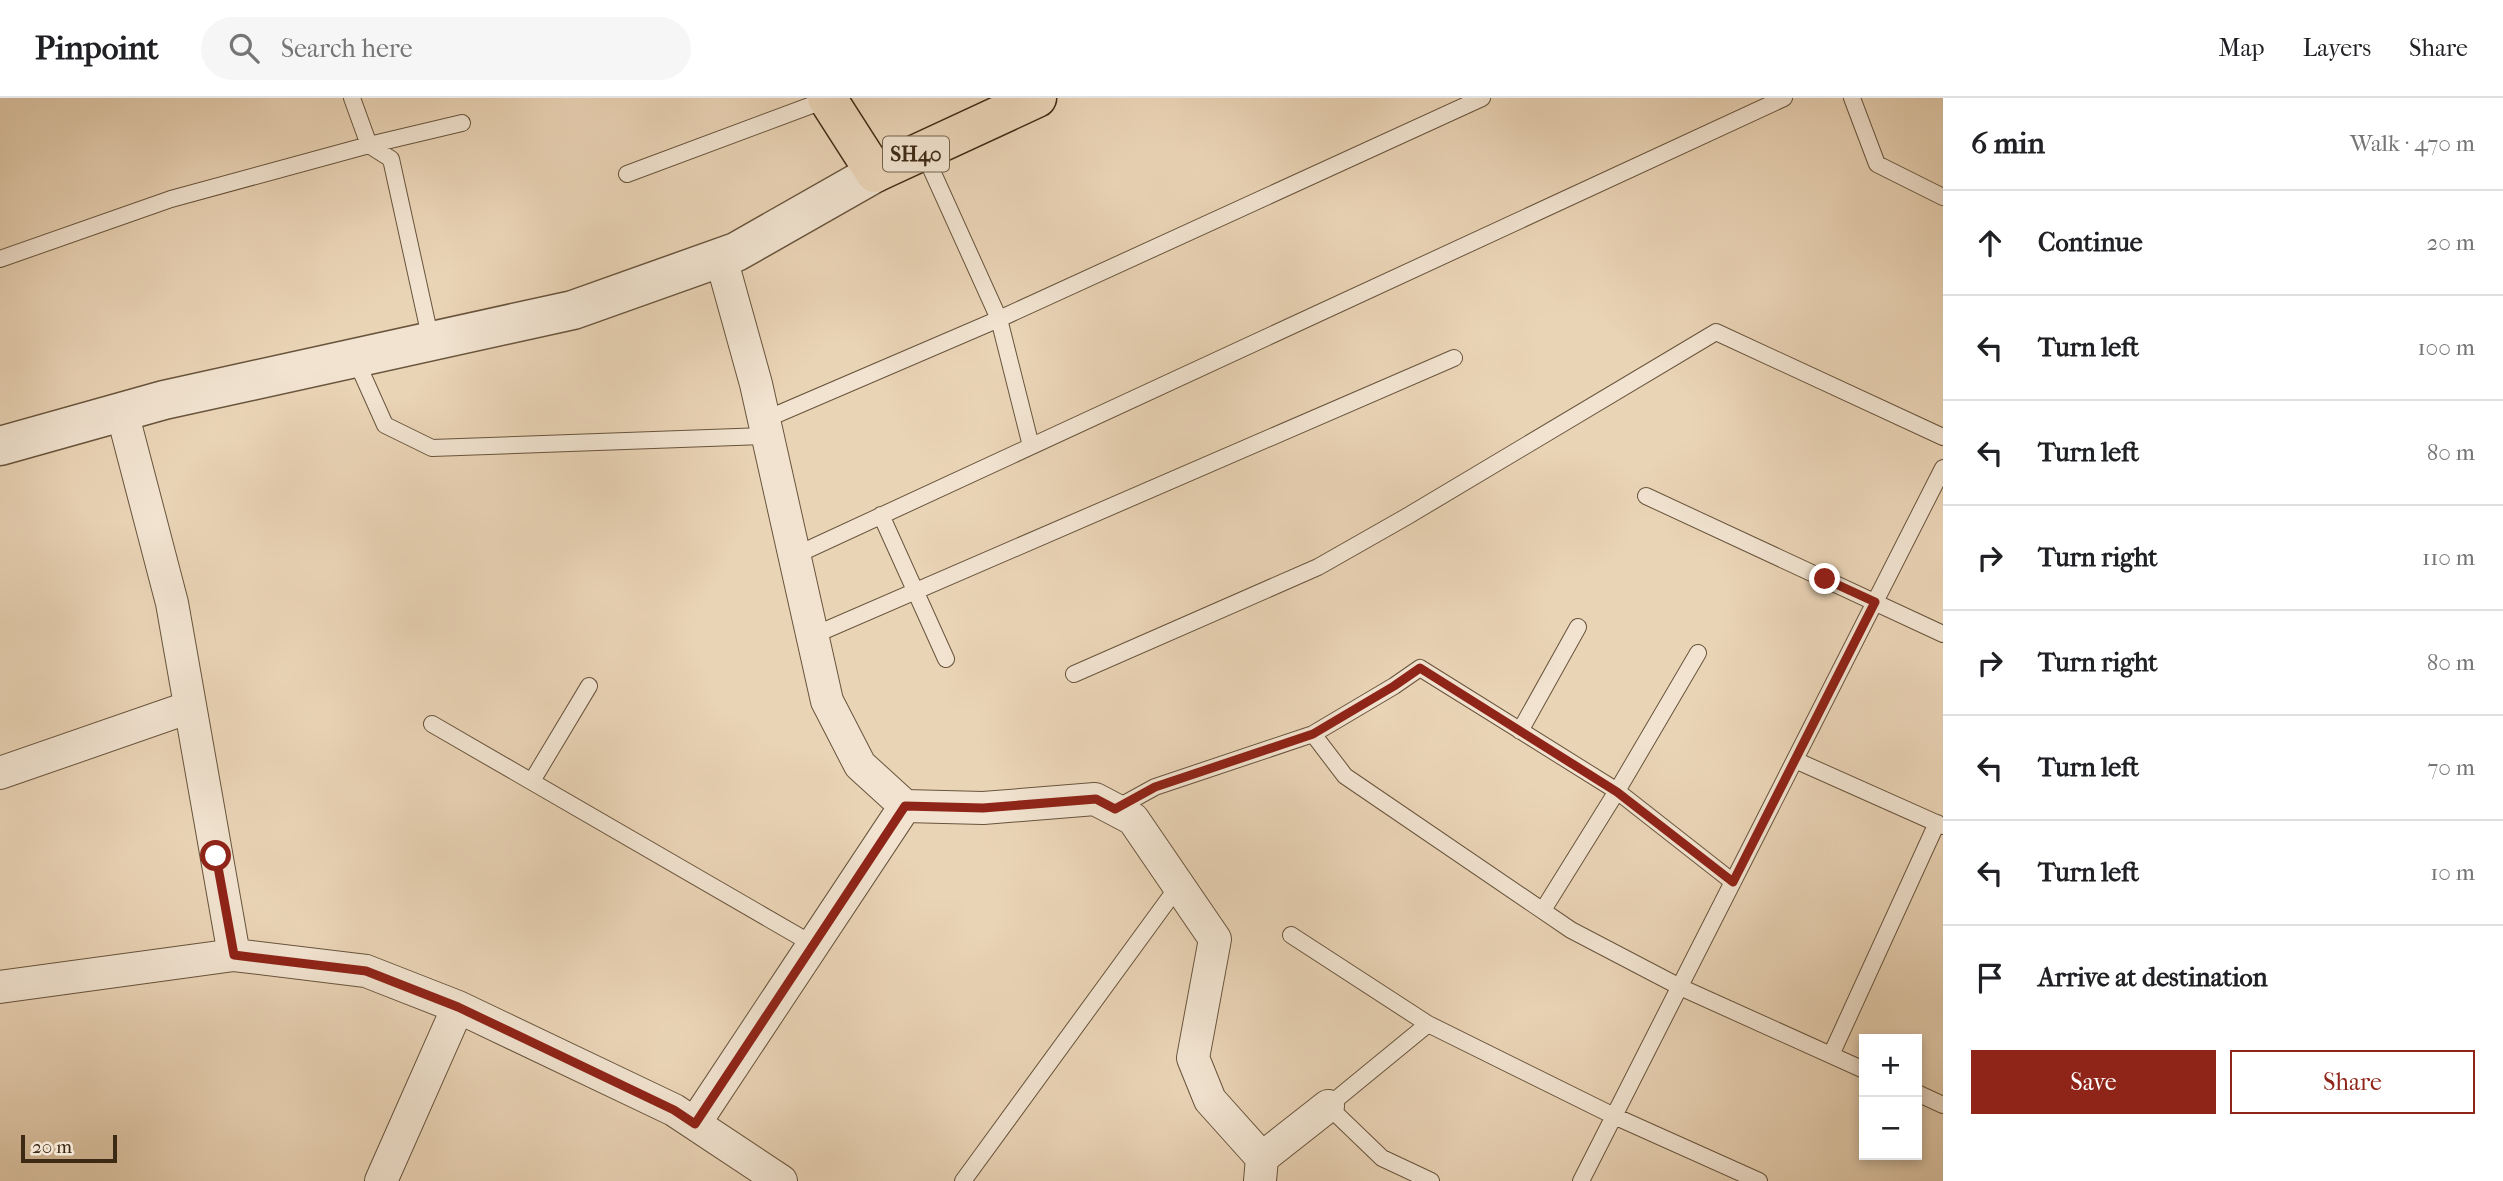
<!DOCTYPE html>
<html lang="en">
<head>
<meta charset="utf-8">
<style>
	:root { --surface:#fff; --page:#f6f6f6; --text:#202124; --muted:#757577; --line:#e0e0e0; --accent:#8f2418 }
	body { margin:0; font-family:"IM FELL French Canon",serif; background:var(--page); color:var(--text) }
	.controls { position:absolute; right:21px; bottom:21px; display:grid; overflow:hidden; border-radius:0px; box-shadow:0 4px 10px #0003 }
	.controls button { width:63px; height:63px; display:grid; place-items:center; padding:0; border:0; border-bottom:2px solid var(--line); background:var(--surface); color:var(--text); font:35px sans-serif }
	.scale { position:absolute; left:21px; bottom:18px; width:96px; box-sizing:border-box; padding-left:7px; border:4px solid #3d2a14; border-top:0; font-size:19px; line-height:24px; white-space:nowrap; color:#3d2a14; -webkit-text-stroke:5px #f1e3d0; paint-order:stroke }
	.stop { position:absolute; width:21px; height:21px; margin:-16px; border:5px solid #8f2418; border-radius:50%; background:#fff }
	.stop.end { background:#8f2418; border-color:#fff; box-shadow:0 2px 7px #0008 }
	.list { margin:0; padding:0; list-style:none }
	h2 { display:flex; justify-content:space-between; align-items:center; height:91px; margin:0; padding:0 28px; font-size:30px }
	h2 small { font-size:23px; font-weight:400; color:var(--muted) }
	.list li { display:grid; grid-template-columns:46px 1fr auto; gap:21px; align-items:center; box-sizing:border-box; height:105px; padding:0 28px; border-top:2px solid var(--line) }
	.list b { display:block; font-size:26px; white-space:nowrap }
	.list em { font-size:23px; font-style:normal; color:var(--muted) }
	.actions { display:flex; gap:14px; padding:21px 28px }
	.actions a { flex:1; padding:16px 0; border:2px solid var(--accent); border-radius:0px; text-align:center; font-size:24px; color:var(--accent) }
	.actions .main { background:var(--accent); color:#fff }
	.icon { flex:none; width:38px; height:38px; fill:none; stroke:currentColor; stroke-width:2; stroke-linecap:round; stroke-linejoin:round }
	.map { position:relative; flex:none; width:1943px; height:1083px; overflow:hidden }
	header { display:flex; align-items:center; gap:42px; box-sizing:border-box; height:98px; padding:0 35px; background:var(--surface); border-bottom:2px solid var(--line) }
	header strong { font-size:33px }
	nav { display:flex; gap:38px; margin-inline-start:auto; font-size:24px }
	.search { width:490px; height:63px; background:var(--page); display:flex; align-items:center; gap:18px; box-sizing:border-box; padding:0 24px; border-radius:38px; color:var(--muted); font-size:26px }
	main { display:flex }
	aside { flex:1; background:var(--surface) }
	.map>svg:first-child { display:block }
</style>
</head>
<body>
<header>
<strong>Pinpoint</strong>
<div class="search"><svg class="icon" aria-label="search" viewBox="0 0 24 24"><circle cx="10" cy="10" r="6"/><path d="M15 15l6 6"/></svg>Search here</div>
<nav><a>Map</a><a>Layers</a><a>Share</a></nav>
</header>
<main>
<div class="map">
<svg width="1943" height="1083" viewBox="0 0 1943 1083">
	<rect width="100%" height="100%" fill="#ead4b6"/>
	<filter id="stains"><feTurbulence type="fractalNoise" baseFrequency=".00286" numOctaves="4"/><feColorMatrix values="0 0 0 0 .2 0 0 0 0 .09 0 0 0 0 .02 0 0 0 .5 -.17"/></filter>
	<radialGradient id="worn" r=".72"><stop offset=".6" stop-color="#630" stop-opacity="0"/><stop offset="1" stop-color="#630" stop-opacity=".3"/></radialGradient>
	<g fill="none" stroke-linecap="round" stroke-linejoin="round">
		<defs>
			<path id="service" d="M352 0 369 47 391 61 431 243
				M1852 0 1877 66 1943 99
				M923 53 999 221 1031 348
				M627 76 828 1
				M0 161 171 101 369 47 462 25
				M355 260 385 327 432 350 767 338
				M764 322 999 221 1482 0
				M1646 398 1943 536
				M881 417 946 561
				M794 458 1784 0
				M812 538 1454 260
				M1074 576 1318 469 1406 419 1716 234 1943 339
				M432 626 814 847
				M1520 633 1578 529
				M1313 636 1345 678 1571 832 1680 889 1864 972
				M1795 662 1943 728
				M532 683 589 588
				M1115 711 1155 689 1313 636 1394 588 1420 570 1617 693 1733 784
				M1543 812 1617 693 1698 555
				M1291 837 1428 926 1614 1018 1759 1083
				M1428 926 1328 1008 1382 1060 1431 1083
				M1831 957 1937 725
				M1917 995 1943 1007
				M963 1083 1179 787
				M1581 1083 1943 370"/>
			<path id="minor" d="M721 160 756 286 827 603 860 667 905 708 983 710 1095 701 1133 721 1215 841 1193 960 1210 1002 1262 1060 1260 1083
				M122 314 172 505 234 857
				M0 675 190 609
				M0 889 234 857 366 873 458 909
				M695 1025 905 708
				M1262 1060 1328 1008
				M381 1083 458 909 674 1012 781 1083"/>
			<path id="tertiary" d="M0 348 164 302 573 212 736 154 875 75"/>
			<path id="primary" d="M827 0 875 75 1037 0"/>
		</defs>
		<use href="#service" stroke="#68543c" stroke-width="18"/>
		<use href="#minor" stroke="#68543c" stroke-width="34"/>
		<use href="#tertiary" stroke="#68543c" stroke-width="41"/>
		<use href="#primary" stroke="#3d2a14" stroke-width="41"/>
		<use href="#service" stroke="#f1e3d0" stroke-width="16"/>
		<use href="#minor" stroke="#f1e3d0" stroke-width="32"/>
		<use href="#tertiary" stroke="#f1e3d0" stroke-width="38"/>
		<use href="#primary" stroke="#ead4b6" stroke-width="38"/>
	</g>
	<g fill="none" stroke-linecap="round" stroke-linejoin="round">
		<path stroke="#8f2418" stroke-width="9" d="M216 758 234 857 366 873 458 909 674 1012 695 1026 905 708 983 710 1096 701 1115 711 1155 689 1313 636 1394 588 1420 570 1617 694 1733 784 1875 504 1825 481"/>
	</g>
	<g text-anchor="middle" stroke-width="7" stroke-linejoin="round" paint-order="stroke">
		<rect fill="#f1e3d0" stroke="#73624c" stroke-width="2" x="883" y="38.5" width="66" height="35" rx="5"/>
		<g font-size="21" font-weight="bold" fill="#3d2a14">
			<text x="916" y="63">SH40</text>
		</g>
	</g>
	<rect width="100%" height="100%" filter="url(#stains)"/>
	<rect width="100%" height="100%" fill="url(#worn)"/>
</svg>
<div class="controls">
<button>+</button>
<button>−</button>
</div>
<div class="scale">20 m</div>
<div class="stop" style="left:216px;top:758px"></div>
<div class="stop end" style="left:1825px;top:481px"></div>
</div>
<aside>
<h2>6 min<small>Walk · 470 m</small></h2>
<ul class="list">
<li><svg class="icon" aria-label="ahead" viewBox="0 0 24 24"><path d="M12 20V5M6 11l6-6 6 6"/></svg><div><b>Continue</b></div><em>20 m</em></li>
<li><svg class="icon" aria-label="left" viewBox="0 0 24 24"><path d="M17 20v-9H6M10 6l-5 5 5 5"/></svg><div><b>Turn left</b></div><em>100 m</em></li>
<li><svg class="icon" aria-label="left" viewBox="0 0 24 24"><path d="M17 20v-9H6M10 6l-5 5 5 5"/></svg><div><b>Turn left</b></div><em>80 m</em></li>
<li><svg class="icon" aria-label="right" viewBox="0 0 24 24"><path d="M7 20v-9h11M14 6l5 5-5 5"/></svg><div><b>Turn right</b></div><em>110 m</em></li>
<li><svg class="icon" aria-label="right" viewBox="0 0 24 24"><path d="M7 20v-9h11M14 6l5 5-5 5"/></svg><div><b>Turn right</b></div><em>80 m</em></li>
<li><svg class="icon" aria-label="left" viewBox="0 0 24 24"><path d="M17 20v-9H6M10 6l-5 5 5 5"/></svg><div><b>Turn left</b></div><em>70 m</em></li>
<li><svg class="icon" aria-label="left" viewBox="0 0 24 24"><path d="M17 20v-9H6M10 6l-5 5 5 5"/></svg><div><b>Turn left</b></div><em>10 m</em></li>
<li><svg class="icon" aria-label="arrive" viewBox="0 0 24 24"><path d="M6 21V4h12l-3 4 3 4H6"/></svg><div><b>Arrive at destination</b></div></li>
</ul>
<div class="actions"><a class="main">Save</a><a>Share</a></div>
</aside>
</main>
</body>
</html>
